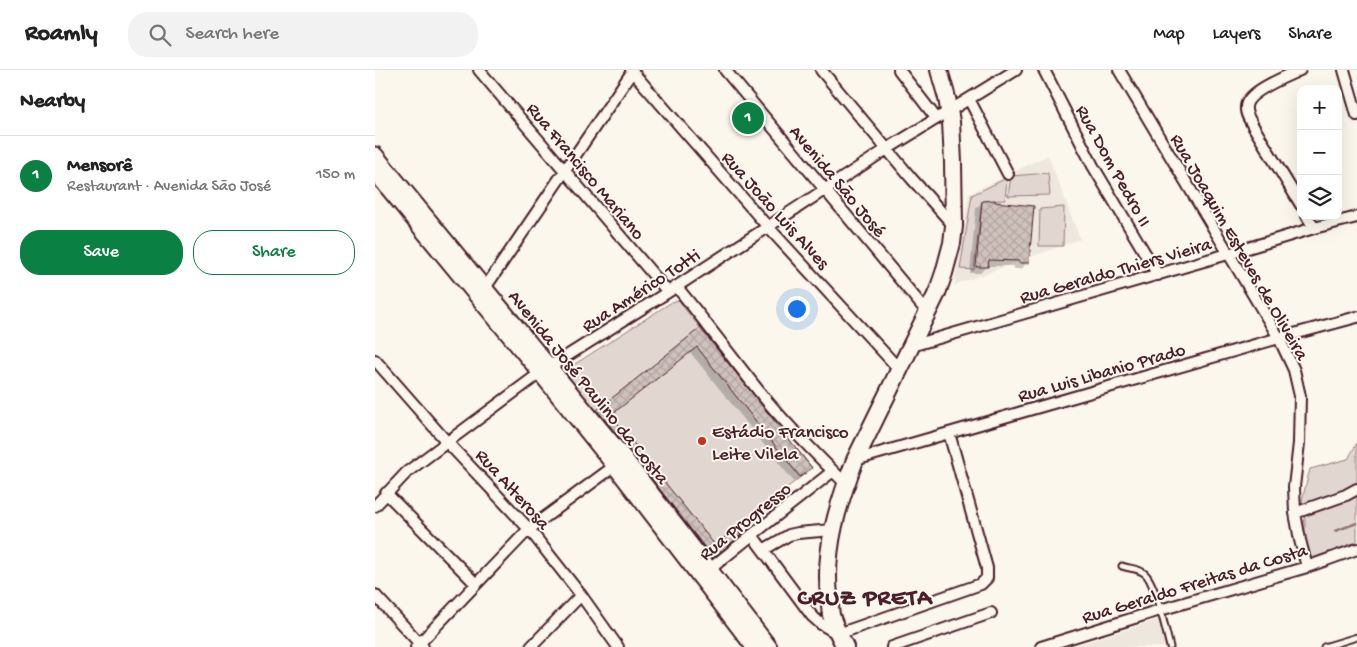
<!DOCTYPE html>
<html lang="en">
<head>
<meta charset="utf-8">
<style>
	:root { --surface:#fff; --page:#f2f2f2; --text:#222; --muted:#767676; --line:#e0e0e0; --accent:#0b8043 }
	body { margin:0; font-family:"Gochi Hand",sans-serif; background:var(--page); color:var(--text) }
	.controls { position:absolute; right:15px; top:15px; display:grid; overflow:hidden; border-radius:10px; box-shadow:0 5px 20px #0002 }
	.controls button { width:45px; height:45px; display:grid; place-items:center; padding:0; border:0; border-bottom:1px solid var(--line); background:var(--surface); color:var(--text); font:25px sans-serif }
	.you { position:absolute; left:421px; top:238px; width:18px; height:18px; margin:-12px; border:4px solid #fff; border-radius:50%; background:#1a73e8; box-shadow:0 0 0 8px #1a73e833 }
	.badge { display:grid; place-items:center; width:32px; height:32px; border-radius:50%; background:var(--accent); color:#fff; font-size:16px; font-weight:700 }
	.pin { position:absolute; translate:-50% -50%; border:2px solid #fff; box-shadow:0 1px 5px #0006 }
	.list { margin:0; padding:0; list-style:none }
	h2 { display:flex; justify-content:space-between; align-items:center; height:65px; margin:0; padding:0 20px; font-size:21px }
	h2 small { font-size:16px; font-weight:400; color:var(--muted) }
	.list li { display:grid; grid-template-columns:32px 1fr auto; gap:15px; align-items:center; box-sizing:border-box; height:80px; padding:0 20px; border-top:1px solid var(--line) }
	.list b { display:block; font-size:19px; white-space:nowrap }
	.list p { margin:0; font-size:16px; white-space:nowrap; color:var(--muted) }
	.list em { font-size:16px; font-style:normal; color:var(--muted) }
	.actions { display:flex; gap:10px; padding:15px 20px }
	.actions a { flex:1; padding:11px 0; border:1px solid var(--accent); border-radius:20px; text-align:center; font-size:18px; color:var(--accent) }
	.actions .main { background:var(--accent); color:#fff }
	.icon { flex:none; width:28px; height:28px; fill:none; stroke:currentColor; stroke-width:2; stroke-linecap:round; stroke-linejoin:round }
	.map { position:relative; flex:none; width:982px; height:577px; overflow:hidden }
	header { display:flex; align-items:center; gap:30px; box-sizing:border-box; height:70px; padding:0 25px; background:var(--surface); border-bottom:1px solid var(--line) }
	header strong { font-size:24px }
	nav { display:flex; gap:28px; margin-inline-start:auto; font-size:18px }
	.search { width:350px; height:45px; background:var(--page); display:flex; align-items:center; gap:12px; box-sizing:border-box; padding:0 18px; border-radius:20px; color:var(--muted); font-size:19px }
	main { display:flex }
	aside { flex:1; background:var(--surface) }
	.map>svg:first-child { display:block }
</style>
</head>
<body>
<header>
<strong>Roamly</strong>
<div class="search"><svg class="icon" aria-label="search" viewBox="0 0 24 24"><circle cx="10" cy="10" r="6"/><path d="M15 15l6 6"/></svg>Search here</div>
<nav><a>Map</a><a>Layers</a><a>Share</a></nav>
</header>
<main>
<aside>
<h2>Nearby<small></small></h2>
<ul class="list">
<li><span class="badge">1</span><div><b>Mensorê</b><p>Restaurant · Avenida São José</p></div><em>150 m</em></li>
</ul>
<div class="actions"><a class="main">Save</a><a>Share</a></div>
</aside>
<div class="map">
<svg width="982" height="577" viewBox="0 0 982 577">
	<defs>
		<pattern id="building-cross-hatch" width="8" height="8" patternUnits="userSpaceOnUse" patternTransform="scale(1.25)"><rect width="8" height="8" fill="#cfc2bc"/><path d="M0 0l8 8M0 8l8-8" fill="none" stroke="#b3a6a2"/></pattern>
	</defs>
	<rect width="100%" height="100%" fill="#fbf7ec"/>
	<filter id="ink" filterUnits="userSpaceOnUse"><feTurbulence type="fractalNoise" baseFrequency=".02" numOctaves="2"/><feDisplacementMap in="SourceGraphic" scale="10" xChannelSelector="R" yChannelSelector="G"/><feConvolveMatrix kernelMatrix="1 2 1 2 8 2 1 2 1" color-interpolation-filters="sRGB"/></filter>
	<g filter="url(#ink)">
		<path fill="#eee7de" d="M673 85 705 169 579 215 594 124Z
			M791 547 799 577H696Z"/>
		<path fill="#e2d7d0" stroke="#967b7e" d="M673 103 675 125 633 126 636 106Z
			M632 108 630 130 607 131 599 200 585 199 597 125Z
			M689 137 688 176H664L665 139Z
			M304 230 310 239 437 398 361 458 369 468 336 495 189 308V301L297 232Z
			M982 373V472L937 488 930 477V450L927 430 935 399 973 389Z"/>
		<path fill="#0003" d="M607 132 653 192 646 199H638V196H612L605 203H595L601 138Z
			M325 260 429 404 419 412 315 282 235 345 340 476 358 471 331 493 217 347Z"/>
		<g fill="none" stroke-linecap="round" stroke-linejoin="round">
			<path stroke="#907477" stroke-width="2.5" d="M960 461 982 453"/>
		</g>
		<path fill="url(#building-cross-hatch)" stroke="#4a1f2b" d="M620 130V132L659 136 654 193H644V191L614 190 613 197H601L607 131Z
			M325 258 437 398 425 407 322 277 236 345 340 475 360 459 366 465 338 488 256 382 222 340Z"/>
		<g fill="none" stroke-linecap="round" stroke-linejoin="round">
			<defs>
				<path id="lane" d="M747 496C754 499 763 498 769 503 780 510 791 562 795 577
					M949 577 982 567"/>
				<path id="street" d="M104 0 293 222
					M256 0 393 157 524 299
					M350 0 553 243
					M446 0 537 109 579 156
					M524 0 561 48
					M669 0 718 96 783 205
					M744 0 904 268 919 300 925 326 924 373 919 417 920 443 925 470 932 497
					M925 0C912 6 871 22 871 37 870 44 875 50 878 56L926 135
					M969 0 982 45
					M594 29 633 104
					M932 146 939 158
					M301 216C331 252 358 289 387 325 413 357 442 385 471 414
					M106 222 110 218 257 2
					M536 276 853 184 939 158 982 147
					M0 290 72 372 154 459 206 525 243 577
					M480 390 904 268 982 247
					M11 423 101 514
					M0 436 32 402 165 303 293 222 512 79 641 0
					M920 443 971 425 982 419
					M377 465 437 546 446 554 463 564 606 514 612 508V498L574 363
					M388 480 414 465 423 463 457 460
					M330 503 377 465 458 401
					M0 525 48 577
					M41 577 154 459 245 392
					M156 577 206 525
					M517 577 616 543
					M666 577 785 540 932 497 982 479"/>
				<path id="secondary" d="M0 85 249 388 394 577
					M0 102 159 295 240 396 379 577"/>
				<path id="primary" d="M470 577C465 567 459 556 456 545 455 539 455 532 454 526 449 478 463 434 480 390L562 223 569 203 577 173 579 156 578 92 576 52 572 28 564 0"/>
			</defs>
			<use href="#lane" stroke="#4a1f2b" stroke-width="9"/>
			<use href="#street" stroke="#4a1f2b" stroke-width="14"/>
			<use href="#secondary" stroke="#4a1f2b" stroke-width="19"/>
			<use href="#primary" stroke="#4a1f2b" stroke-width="20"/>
			<use href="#lane" stroke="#fbf7ec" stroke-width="5"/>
			<use href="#street" stroke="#fbf7ec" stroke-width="10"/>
			<use href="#secondary" stroke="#fbf7ec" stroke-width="15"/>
			<use href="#primary" stroke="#fbf7ec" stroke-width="16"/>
		</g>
	</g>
	<circle fill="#c8321e" stroke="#fbf7ec" stroke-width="2" cx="327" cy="371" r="5"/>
	<g text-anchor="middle" stroke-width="4" stroke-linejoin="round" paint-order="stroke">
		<g font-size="19" fill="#4a1f2b" stroke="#fbf7ec">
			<text transform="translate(740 95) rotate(61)" y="7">Rua Dom Pedro II</text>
			<text transform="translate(212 100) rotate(50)" y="7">Rua Francisco Mariano</text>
			<text transform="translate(464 110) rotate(50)" y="7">Avenida São José</text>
			<text transform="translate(402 139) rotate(48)" y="7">Rua João Luis Alves</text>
			<text transform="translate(866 176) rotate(60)" y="7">Rua Joaquim Esteves de Oliveira</text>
			<text transform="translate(740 199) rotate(-16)" y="7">Rua Geraldo Thiers Vieira</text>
			<text transform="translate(265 219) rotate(-33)" y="7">Rua Américo Totti</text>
			<text transform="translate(726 301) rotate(-16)" y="7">Rua Luis Libanio Prado</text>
			<text transform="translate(215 316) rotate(51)" y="7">Avenida José Paulino da Costa</text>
			<text transform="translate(139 418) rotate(48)" y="7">Rua Alterosa</text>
			<text transform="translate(369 450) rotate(-39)" y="7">Rua Progresso</text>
			<text transform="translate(819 512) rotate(-17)" y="7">Rua Geraldo Freitas da Costa</text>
		</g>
		<g font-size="19" fill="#4a1f2b" stroke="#fbf7ec" text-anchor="start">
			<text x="337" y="367">Estádio Francisco<tspan x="337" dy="22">Leite Vilela</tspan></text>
		</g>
		<g font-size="24" font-weight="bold" letter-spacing="1" fill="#4a1f2b" stroke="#fbf7ec">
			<text x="490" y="534">CRUZ PRETA</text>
		</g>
	</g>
</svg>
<div class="controls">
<button>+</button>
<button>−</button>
<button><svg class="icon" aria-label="layers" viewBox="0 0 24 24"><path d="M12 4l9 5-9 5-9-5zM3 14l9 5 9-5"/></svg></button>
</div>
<div class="you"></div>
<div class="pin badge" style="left:373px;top:48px">1</div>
</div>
</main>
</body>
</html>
